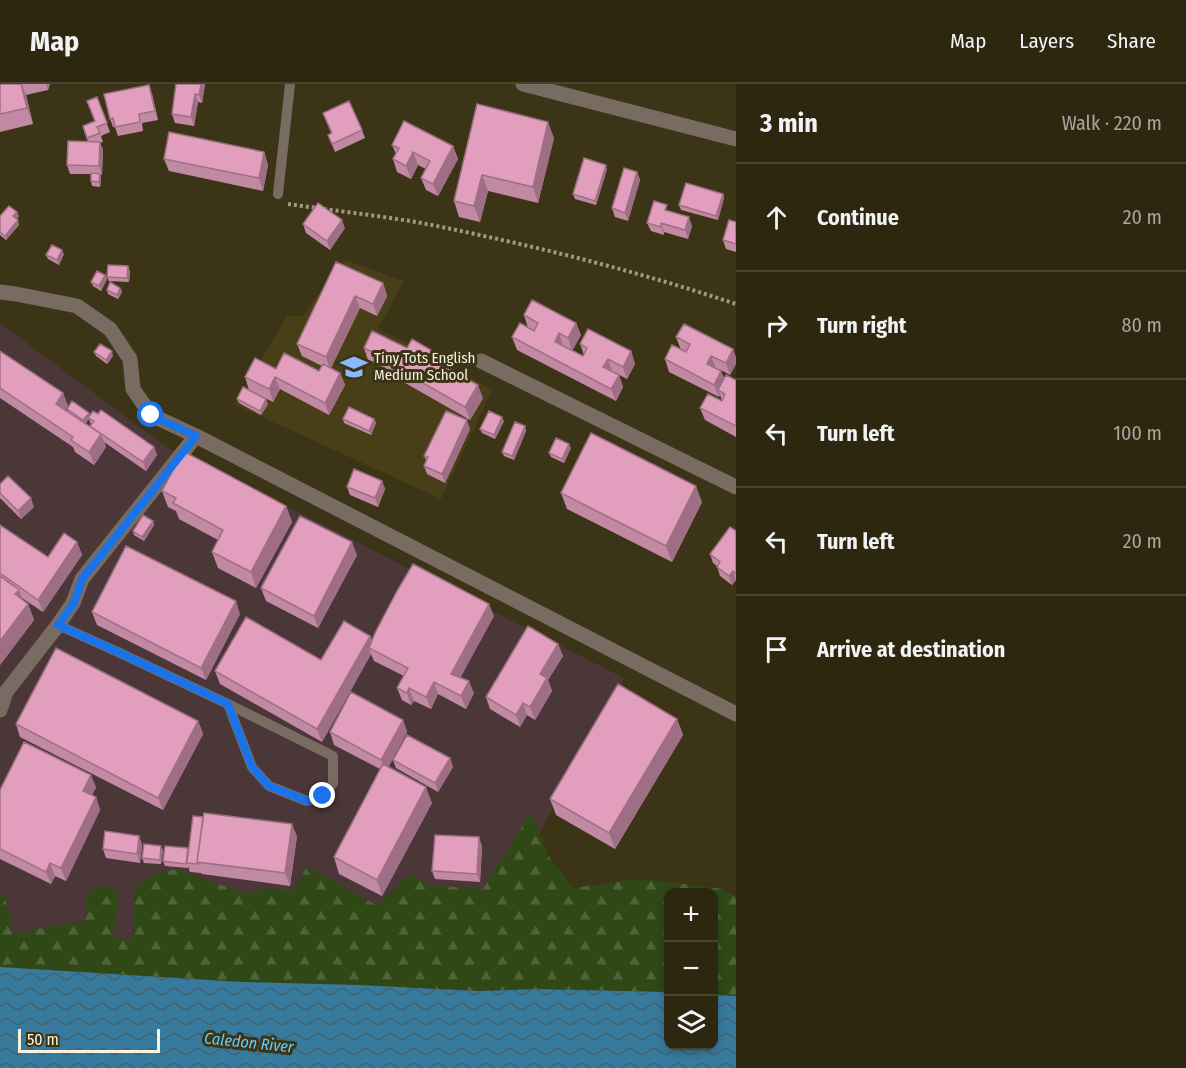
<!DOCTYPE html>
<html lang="en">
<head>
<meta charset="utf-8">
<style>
	:root { --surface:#2d2710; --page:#39331e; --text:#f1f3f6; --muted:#a7a59f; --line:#484430 }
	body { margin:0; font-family:"Fira Sans Condensed",sans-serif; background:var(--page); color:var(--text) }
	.controls { position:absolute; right:18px; bottom:18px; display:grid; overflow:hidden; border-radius:12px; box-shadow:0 3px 9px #0003 }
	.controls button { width:54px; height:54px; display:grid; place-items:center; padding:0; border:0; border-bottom:2px solid var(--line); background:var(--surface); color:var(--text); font:30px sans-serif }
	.scale { position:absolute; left:18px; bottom:15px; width:142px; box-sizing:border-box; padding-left:6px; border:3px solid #f6f2e0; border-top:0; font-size:16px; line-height:21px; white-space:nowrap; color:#f6f2e0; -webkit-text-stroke:4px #3c3416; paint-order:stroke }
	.stop { position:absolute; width:18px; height:18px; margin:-14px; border:4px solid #1a73e8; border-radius:50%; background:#fff }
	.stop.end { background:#1a73e8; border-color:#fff; box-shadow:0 2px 6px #0008 }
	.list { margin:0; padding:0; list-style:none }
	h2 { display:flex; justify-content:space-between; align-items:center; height:78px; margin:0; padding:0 24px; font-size:26px }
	h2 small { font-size:20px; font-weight:400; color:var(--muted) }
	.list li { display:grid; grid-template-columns:39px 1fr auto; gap:18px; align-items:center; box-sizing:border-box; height:108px; padding:0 24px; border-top:2px solid var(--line) }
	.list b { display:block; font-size:22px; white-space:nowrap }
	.list em { font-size:20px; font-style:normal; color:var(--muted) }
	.icon { flex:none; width:33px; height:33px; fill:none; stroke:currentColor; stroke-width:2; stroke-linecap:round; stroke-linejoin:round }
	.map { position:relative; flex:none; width:736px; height:984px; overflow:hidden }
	header { display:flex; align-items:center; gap:36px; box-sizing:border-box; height:84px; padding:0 30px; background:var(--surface); border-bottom:2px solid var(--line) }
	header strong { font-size:28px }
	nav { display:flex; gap:33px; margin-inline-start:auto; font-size:21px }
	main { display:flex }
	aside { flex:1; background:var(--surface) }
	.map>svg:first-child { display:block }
</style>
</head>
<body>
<header>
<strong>Map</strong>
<nav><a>Map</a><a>Layers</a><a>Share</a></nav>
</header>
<main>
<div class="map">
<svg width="736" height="984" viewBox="0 0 736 984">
	<defs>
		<pattern id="forest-firs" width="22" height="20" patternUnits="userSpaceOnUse" patternTransform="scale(1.5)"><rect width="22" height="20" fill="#2f4815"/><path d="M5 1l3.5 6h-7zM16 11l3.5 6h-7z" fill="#4e6337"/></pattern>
		<pattern id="water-waves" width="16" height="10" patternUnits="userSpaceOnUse" patternTransform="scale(1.5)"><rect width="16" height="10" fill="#387a9e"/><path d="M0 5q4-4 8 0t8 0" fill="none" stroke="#416270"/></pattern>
	</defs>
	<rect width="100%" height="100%" fill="#3c3416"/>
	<path fill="#483f18" d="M345 176 404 197 378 245 410 260 492 306 441 415 234 320 287 232H302Z"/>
	<path fill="#4b3638" d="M0 239 168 364 249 403 624 594 498 825 168 857 0 855Z"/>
	<path fill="url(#forest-firs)" d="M531 728 549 773 573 804 640 795 718 804 736 812V912L714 911V808H668V908L537 905 478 907 359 901 242 898 0 883V812L4 810 13 849 85 837 86 813 101 801 120 807 112 853 132 856 135 803C151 792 158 786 178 786L247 810 269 804 294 806 307 782 378 822 409 790 431 801 483 805Z"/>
	<path fill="url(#water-waves)" d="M0 883 242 898 359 901 478 907 537 905 668 908V962H714V911L736 912V984H0Z"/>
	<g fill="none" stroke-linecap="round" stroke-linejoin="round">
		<path stroke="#9f9982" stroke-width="4" stroke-dasharray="3 3" stroke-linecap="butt" d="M288 120C336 127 385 132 432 141 535 162 637 187 736 220"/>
		<path stroke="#786b62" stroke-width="10" d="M278 110 290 0
			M58 541 120 569 228 620 252 683 269 702 307 717 323 712 333 699V672L228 620"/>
		<path stroke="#786b62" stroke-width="15" d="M523 0 736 55
			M0 208 16 210 77 222 110 245 130 275 133 305 151 331 196 352 736 630
			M481 277 736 403
			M0 626 6 608 58 541 73 519 82 495 196 352"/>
	</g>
	<path fill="#c289a3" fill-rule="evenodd" d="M0 0H50L48 6 26 11 33 40 0 48Z
		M205 0 202 19 198 18 194 42 175 39 172 30Z
		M152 10 158 36 142 39 143 47 118 52 115 43H113L110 35Z
		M97 13 110 48 101 52 103 58 100 59 103 66 102 91H100L101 95 100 103 92 102 91 97V90H70L67 81 88 58 83 42 95 37Z
		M477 20 554 54 538 119 488 107 480 138 459 133 454 117Z
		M323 29 362 46 365 54 335 68 328 51 331 49Z
		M392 61 453 62 458 75 438 112 426 106 421 94 426 85 418 81 411 95 397 88 393 75 396 70Z
		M264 68 268 81 263 107 169 87 164 75Z
		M607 85 596 121 575 115 573 110Z
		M637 88 640 96 628 137 615 133 612 124Z
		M723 110 724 114 718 136 681 126 679 121Z
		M669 127 692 142 688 155 664 148V151L651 147 647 139Z
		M0 132H19L16 135 19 141 6 156 0 151Z
		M736 138V168L726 165 723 156Z
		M303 140 345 144 330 166 306 149Z
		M64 170 59 181 48 175 46 171Z
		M336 178 383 199 387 212 377 232 360 224 331 284 340 289 345 301 329 331 280 305 273 318 249 306 245 293 276 285 319 287 322 282 302 272 297 260Z
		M130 187 129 198 109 197 107 193Z
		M105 191 107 195 101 207 93 202 91 198Z
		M120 204 122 208 118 215 108 210 107 206Z
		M524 231 576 239 581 251 572 267 583 272 584 271 580 260 631 267 635 280 627 295 612 287 619 291 623 303 616 317 517 266 512 253 528 244Z
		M676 253 733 265 736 274V280L730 291 719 285 721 287 724 294 736 296V353L705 336 700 324 722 317 720 311 719 313 669 288 665 275 681 266Z
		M364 264 483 314 470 336 400 296 398 290 368 276Z
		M0 267 63 309 68 322 65 326 68 328 67 325 89 329 90 332 154 363 157 371 146 387 104 358 106 363 94 381 75 368 73 363 0 314ZM89 335 91 341V343L85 340Z
		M94 268 113 272 107 280 96 272Z
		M237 315 268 320 261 331 239 319Z
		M343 335H374L376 339 371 351 344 339Z
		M504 337 495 355 482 349 480 345Z
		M525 342 526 347 514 376 504 372 502 368Z
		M470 345 445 399 427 390 424 382 426 376 424 372Z
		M571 364 564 379 551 373 549 369Z
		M382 397 385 405 378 423 350 411 347 403Z
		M0 400 34 423 21 435 0 414Z
		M162 407 286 422 292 438 256 504 218 484 212 468 218 456 179 435 176 427 168 423Z
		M561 409 702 418 672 478 567 425Z
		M153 437 154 441 144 457 134 451 133 447Z
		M0 441 48 473 77 458 82 471 43 528 22 514 23 516 28 520 34 536 0 581Z
		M736 447V496L732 501 720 492 717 482 713 479 710 470Z
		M357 471 318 544 266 517 261 504Z
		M92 528 240 530 206 596 97 541Z
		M494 532 460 593 474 609 466 625 438 610 431 625 414 617 411 621 402 616 397 604 404 592 374 577 371 570 322 658 220 600 215 587 321 576 370 552 372 556Z
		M558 560 563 572 548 596 552 607 535 636 527 631 520 643 490 625 486 613Z
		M677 635 683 651 615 765 556 731 550 715Z
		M403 636 407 648 388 683 432 719 382 812 339 790 334 773 380 685 334 661 330 648Z
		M198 637 203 650 163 726 20 653 16 640Z
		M450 674 453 683 438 708 396 684 393 676Z
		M96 703 92 711 96 713 100 726 66 797 55 792 51 800 0 775V706Z
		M139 752 142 761 140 779 106 774 103 765Z
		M297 752 290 802 202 790 201 789 190 788 188 782V784L165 782 163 777 188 764Z
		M482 762 480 798 435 795 432 787Z
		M163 766 161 780 144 779 142 774Z"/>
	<path fill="#9e6f84" d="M21 0 26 11 33 40 27 24Z
		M46 0H50L48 6Z
		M201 0H205L202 19 199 11Z
		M149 1 152 10 158 36 155 27Z
		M195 10 198 18 194 42 191 33Z
		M548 38 554 54 538 119 533 103Z
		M100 58 103 66 102 91 99 82Z
		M453 62 458 75 438 112 433 100Z
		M264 68 268 81 263 107 259 94Z
		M413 68 418 81 411 95 406 82Z
		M606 81 607 85 596 121 595 117Z
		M637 88 640 96 628 137 625 129Z
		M100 90 101 95 100 103 99 98Z
		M482 91 488 107 480 138 474 122Z
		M723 110 724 114 718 136 716 132Z
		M17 128 19 132 15 137 13 132Z
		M689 133 692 142 688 155 685 146Z
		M18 136 19 141 6 156 5 152Z
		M342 136 345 144 330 166 327 157Z
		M661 139 664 148V151L661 143Z
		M62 166 64 170 59 181 57 176Z
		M128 182 130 187 129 198 127 194Z
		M105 191 107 195 101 207 99 202Z
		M383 199 387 212 377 232 373 220Z
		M120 204 122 208 118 215 117 211Z
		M355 212 360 224 330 286 326 273Z
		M576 239 581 251 572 267 568 254Z
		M559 249 563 262 555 258Z
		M733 265 736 274V280L730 291 726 279Z
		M112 267 113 272 107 280 106 276Z
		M631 267 635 280 627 295 623 283Z
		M436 269 440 281 432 275Z
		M711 272 716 284 707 280Z
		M608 275 612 287 603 283Z
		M721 287 726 299 718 306 720 311 719 313 714 301Z
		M340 289 345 301 329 331 325 319Z
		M619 291 623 303 616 317 611 305Z
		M275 293 280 305 273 318 269 305Z
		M478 301 483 314 470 336 465 323Z
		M63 309 68 322 60 332 56 320Z
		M266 315 268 320 261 331 260 327Z
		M89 329 90 333 85 341 83 336Z
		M502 333 504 337 495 355 494 351Z
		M374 335 376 339 371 351 369 347Z
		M467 336 470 345 445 399 442 390Z
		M525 342 526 347 514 376 512 372Z
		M101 350 106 363 94 381 89 368Z
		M569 360 571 364 564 379 562 375Z
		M154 363 157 371 146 387 143 378Z
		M382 397 385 405 378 423 375 414Z
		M696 402 702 418 672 478 666 462Z
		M31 414 34 423 21 435 18 427Z
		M286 422 292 438 256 504 251 488Z
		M153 437 154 441 144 457 142 453Z
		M77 458 82 471 43 528 38 516Z
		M352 458 357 471 318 544 314 532Z
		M733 487 736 496 732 501 729 492Z
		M19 506 25 522 15 510Z
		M236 517 240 530 206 596 201 584Z
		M28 520 34 536 0 581V557Z
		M489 520 494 532 456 602 451 590Z
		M370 552 375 564H369L371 570 322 658 317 645Z
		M558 560 563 572 548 596 552 607 535 636 530 623 540 590Z
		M469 597 474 609 466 625 461 612Z
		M434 598 438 610 431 625 426 613Z
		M409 604 414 617 411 621 407 609Z
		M523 619 527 631 520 643 516 631Z
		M677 635 683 651 615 765 609 749Z
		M403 636 407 648 386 688 381 676Z
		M198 637 203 650 163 726 158 714Z
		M450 674 453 683 438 708 435 699Z
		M91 691 96 703 88 720 83 707Z
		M426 703 432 719 382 812 377 796Z
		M96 713 100 726 66 797 61 784Z
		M292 740 297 752 290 802 285 789Z
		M139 752 142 761 140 779 137 770Z
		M479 753 482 762 480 798 477 790Z
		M161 762 163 766 161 780 160 776Z
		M50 779 55 792 51 800 46 788Z"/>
	<path fill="#e29fbd" stroke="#9e6f84" stroke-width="1.5" d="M0 0H21L27 24 0 30Z
		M176 0H201L199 11 195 10 191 33 172 30Z
		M149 1 155 27 139 30 140 38 115 43 113 34 110 35 104 10Z
		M97 13 107 39 97 43 100 49 87 54 83 42 95 37 87 17Z
		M349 17 362 46 332 60 328 51 332 49 323 29Z
		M477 20 548 38 533 103 482 91 474 122 454 117Z
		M404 37 453 62 433 100 421 94 430 77 413 68 406 82 393 75 399 64 392 61Z
		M169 48 264 68 259 94 164 75Z
		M68 57 100 58 99 82 67 81Z
		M584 74 606 81 595 117 573 110Z
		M624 84 637 88 625 129 612 124Z
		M91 89 100 90 99 98 91 97Z
		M686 99 723 110 716 132 679 121Z
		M654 117 667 121 665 126 689 133 685 146 661 139V143L647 139Z
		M318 119 342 136 327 157 303 140Z
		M9 122 17 128 13 132 18 136 5 152 0 148V132Z
		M729 136 736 138V160L723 156Z
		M52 161 62 166 57 176 46 171Z
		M336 178 383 199 373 220 355 212 326 273 297 260Z
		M108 181 128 182 127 194 107 193Z
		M97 187 105 191 99 202 91 198Z
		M110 198 120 204 117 211 107 206Z
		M532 216 576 239 568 254 559 249 555 258 583 272 587 264 580 260 588 245 631 267 623 283 608 275 603 283 619 291 611 305 512 253 520 239 534 247 538 239 524 231Z
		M684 240 733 265 726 279 711 272 707 280 721 287 714 301 665 275 672 261 686 268 690 260 676 253Z
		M372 247 407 264 412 255 436 269 432 275 478 301 465 323 395 283 397 280 364 264Z
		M100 260 112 267 106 276 94 268Z
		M0 267 63 309 56 320 101 350 89 368 71 356 73 353 0 304Z
		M284 269 319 287 323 280 340 289 325 319 275 293 269 305 245 293 255 274 276 285Z
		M726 291 736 296V342L700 324 708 310 722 317 725 310 718 306Z
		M243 303 266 315 260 327 237 315Z
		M72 317 89 329 83 336 67 325Z
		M349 323 374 335 369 347 343 335Z
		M101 326 154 363 143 378 90 342 94 337 88 334 93 327 98 330Z
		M446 327 467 336 442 390 424 382 428 373 424 372Z
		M489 327 502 333 494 351 480 345Z
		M515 338 525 342 512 372 502 368Z
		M591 349 696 402 666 462 561 409Z
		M556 354 569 360 562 375 549 369Z
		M183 367 286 422 251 488 212 468 223 446 173 419 176 414 162 407Z
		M354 385 382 397 375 414 347 403Z
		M8 392 31 414 18 427 0 409V400Z
		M143 431 153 437 142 453 133 447Z
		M300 432 352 458 314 532 261 504Z
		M0 441 48 473 64 449 77 458 38 516 0 489Z
		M730 443 736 447V490L733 487 729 492 717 483 720 478 710 470Z
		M126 462 236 517 201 584 92 528Z
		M413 480 489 520 451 590 469 597 461 612 434 598 426 613 409 604 407 609 397 604 408 584 369 564 375 549 397 507Z
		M0 492 19 506 15 510 28 520 0 557Z
		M246 533 321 576 344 537 370 552 317 645 215 587Z
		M528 542 558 560 540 590 547 594 530 623 523 619 516 631 486 613Z
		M56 564 198 637 158 714 16 640Z
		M618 600 677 635 609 749 550 715Z
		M351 608 403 636 381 676 330 648Z
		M407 651 450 674 435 699 393 676Z
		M24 658 91 691 83 707 96 713 61 784 50 779 46 788 0 765V706Z
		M383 680 426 703 377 796 334 773Z
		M204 729 292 740 285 789 197 778Z
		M193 732 203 733 197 778 198 780 187 779Z
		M105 747 139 752 137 770 103 765Z
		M435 751 479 753 477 790 432 787Z
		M144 760 161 762 160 776 142 774Z
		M165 762 188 764 186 780 163 777Z"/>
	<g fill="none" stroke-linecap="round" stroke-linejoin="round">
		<path stroke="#1a73e8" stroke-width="8" d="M151 331 196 352 82 495 74 519 58 541 120 569 228 620 252 683 269 702 307 717 323 712"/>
	</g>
	<defs>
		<symbol id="school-bare" viewBox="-9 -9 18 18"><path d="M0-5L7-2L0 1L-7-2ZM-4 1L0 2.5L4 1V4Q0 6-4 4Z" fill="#88bafc" stroke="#3c3416" stroke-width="2.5" paint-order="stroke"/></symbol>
	</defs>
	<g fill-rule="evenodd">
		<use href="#school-bare" x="335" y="264" width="38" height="38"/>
	</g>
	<g text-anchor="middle" stroke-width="6" stroke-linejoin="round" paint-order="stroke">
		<g font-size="15" fill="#f6f2e0" stroke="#3c3416" text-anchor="start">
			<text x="374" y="279">Tiny Tots English<tspan x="374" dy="17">Medium School</tspan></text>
		</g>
		<g font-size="16" font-style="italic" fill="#6acafe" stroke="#3c3416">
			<text transform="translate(249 958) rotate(6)" y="6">Caledon River</text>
		</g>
	</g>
</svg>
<div class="controls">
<button>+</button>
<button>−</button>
<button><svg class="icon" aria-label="layers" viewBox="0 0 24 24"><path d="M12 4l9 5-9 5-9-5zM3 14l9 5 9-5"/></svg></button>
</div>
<div class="scale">50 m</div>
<div class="stop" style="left:151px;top:331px"></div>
<div class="stop end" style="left:323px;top:712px"></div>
</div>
<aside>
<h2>3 min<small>Walk · 220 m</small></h2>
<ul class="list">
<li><svg class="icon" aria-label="ahead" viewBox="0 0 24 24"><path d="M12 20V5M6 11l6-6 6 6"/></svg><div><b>Continue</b></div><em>20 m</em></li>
<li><svg class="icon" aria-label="right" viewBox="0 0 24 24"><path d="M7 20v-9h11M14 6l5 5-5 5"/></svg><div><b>Turn right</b></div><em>80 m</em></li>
<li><svg class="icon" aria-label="left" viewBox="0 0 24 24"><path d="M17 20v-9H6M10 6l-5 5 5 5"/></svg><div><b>Turn left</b></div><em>100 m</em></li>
<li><svg class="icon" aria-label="left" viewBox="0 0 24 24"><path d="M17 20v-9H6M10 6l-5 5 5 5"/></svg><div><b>Turn left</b></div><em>20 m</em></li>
<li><svg class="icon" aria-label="arrive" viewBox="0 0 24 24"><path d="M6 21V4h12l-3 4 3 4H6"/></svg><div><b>Arrive at destination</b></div></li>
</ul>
</aside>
</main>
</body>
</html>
